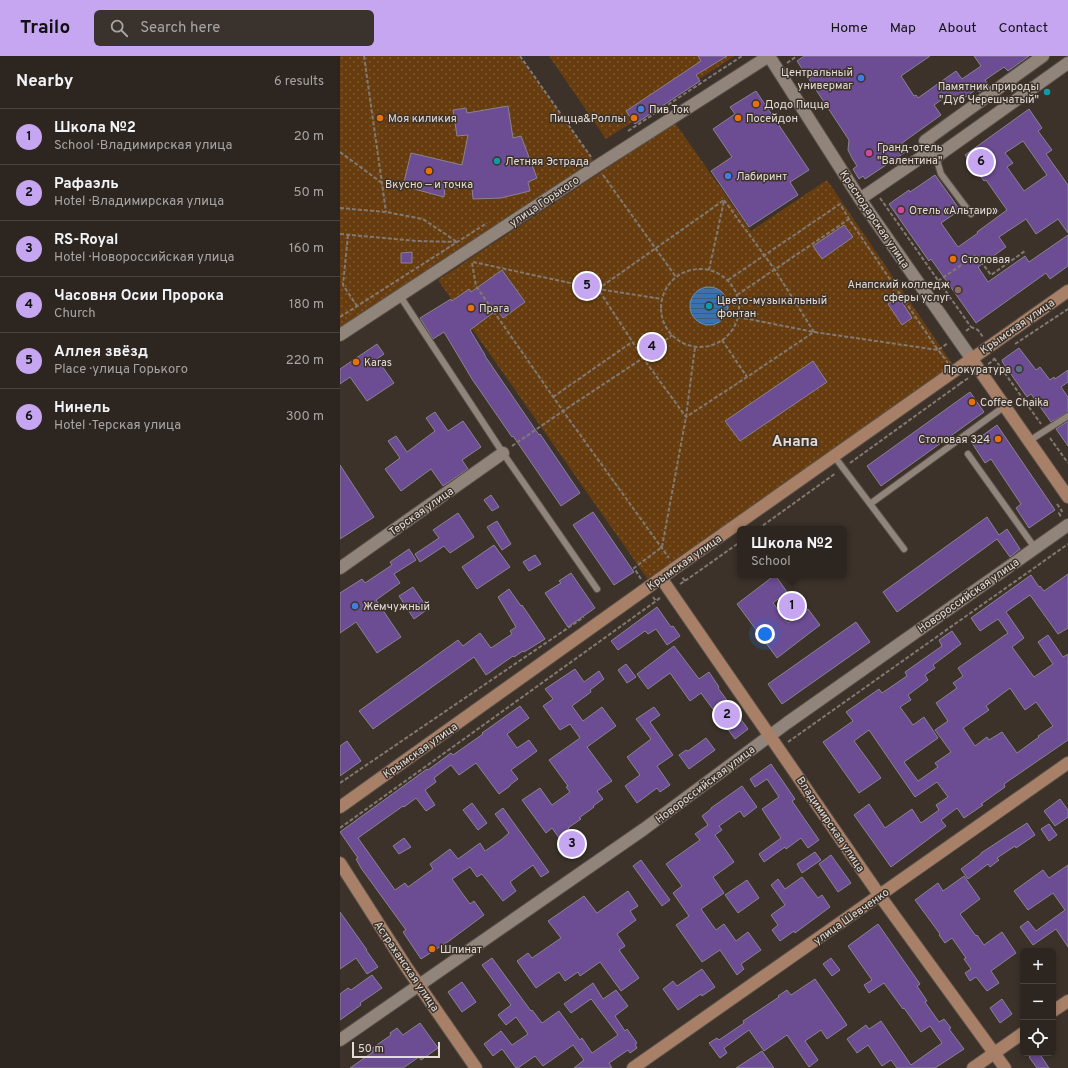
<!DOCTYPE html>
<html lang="en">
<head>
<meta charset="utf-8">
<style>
	:root { --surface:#2d2620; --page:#39322d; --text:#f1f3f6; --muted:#a7a5a5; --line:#48433e; --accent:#c6a6f0 }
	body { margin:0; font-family:Overpass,sans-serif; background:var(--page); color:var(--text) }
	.controls { position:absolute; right:12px; bottom:12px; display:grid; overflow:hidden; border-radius:6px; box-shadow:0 2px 6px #0003 }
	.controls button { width:36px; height:36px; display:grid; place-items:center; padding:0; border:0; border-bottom:1px solid var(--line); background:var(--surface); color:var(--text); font:20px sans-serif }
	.scale { position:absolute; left:12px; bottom:10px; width:88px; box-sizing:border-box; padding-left:4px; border:2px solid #e3dcd7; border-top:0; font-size:11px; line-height:14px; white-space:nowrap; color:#e3dcd7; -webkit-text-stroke:3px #3c322a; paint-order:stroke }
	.you { position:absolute; left:425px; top:578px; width:14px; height:14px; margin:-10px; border:3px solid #fff; border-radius:50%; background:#1a73e8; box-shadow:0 0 0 6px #1a73e833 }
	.badge { display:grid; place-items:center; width:26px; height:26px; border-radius:50%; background:var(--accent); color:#111; font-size:13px; font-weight:700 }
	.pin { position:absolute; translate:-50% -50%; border:2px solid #fff; box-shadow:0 1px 4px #0006 }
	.popup { position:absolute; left:397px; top:470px; width:110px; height:52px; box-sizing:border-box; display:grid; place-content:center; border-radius:6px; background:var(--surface); filter:drop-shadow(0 1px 3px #0005); font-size:13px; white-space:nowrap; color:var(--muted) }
	.popup b { font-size:15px; color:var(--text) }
	.popup::after { content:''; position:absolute; left:50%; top:100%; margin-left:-8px; border:8px solid transparent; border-top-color:var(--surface) }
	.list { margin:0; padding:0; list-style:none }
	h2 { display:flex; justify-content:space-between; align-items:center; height:52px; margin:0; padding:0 16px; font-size:17px }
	h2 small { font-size:13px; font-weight:400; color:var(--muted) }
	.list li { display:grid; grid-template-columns:26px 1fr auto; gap:12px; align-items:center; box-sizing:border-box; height:56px; padding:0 16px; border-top:1px solid var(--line) }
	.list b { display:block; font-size:15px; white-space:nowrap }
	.list p { margin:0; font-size:13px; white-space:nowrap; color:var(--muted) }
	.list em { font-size:13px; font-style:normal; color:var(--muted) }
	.icon { flex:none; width:22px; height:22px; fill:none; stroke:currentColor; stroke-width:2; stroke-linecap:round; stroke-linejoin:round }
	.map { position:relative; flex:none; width:728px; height:1012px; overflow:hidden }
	header { display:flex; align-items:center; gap:24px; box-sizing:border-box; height:56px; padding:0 20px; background:var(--accent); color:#111 }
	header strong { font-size:19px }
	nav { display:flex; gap:22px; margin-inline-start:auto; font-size:14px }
	.search { width:280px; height:36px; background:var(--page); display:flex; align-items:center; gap:10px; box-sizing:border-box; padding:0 14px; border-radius:6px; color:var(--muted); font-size:15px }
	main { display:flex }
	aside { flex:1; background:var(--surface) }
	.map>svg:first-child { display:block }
</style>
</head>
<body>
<header>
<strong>Trailo</strong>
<div class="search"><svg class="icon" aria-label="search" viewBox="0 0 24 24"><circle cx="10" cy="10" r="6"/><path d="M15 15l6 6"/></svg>Search here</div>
<nav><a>Home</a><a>Map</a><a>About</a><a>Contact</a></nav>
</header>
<main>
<aside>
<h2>Nearby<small>6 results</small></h2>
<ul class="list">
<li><span class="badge">1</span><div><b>Школа №2</b><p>School · Владимирская улица</p></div><em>20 m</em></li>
<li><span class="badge">2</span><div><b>Рафаэль</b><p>Hotel · Владимирская улица</p></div><em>50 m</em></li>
<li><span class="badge">3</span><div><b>RS-Royal</b><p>Hotel · Новороссийская улица</p></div><em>160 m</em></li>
<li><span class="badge">4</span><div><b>Часовня Осии Пророка</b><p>Church</p></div><em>180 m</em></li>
<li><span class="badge">5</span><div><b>Аллея звёзд</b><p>Place · улица Горького</p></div><em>220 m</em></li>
<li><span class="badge">6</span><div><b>Нинель</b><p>Hotel · Терская улица</p></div><em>300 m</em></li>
</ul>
</aside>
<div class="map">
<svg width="728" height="1012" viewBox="0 0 728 1012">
	<defs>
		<pattern id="park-dots" width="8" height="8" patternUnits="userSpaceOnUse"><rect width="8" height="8" fill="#673d10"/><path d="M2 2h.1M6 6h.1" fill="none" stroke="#7d5832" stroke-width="1.8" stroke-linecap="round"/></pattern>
		<pattern id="water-rules" width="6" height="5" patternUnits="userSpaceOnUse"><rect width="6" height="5" fill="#3a71ae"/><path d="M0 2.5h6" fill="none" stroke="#3e5c7c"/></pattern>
	</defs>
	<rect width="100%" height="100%" fill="#3c322a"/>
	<path fill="url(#park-dots)" d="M0 0H179L257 110 0 279Z
		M209 0H395L266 83Z
		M335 67 411 175 487 124 613 309 309 525 98 224Z"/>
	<path fill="url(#water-rules)" stroke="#6d91ba" d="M350 250a19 19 0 1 1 38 0a19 19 0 1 1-38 0Z"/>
	<path fill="#6c4c92" stroke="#898491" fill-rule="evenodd" d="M358 0H387L356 19 360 25 295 68 286 55 361 5Z
		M464 0H590L561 20 574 40 576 39 578 42 616 15 622 23 641 10 634 0H689L668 15 664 11 645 24 649 30 639 36 637 33 618 46 611 37 594 49 601 59 562 87 567 95 525 123 523 120 519 123 513 113 517 110 512 102 508 94 509 84 457 5Z
		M416 35 469 114 450 126 458 139 409 171 371 115 392 101 373 73 395 58 390 51Z
		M168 50 173 82 181 80 197 122 188 126 190 135 161 142 133 143 132 132H105L104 141 63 130 71 97 122 109 128 79 117 80 113 54 126 52 127 57Z
		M689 53 702 72 698 75 712 94 706 98 728 129V177L718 163 696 178 686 163 659 181 666 191 638 211 648 226 685 200 689 206 728 179V210L710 223 706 217 636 267 591 203 589 205 549 148 569 134 570 136 595 119 620 154 601 167 618 191 638 177 637 176 667 154 646 124 644 125 625 99ZM683 85 707 119 684 135 667 111 673 107 665 97Z
		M504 169 513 181 482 203 473 190Z
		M72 196V207H61V197Z
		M162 214 185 246 163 262 157 254 130 274 145 299V300L199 379 200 378 240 437 221 450 173 380 172 381 132 323 104 276 93 283 80 262 111 243 112 245 129 233 131 236Z
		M559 241 572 262 562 269 548 248Z
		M37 288 44 298 37 303 54 327 27 345 10 321 0 328V313Z
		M679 292 696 314 700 311 710 324 714 321 715 323 728 314V326L721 331 728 341V356L711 366 691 338 687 341 663 307 662 304Z
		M473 305 487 326 400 385 385 365Z
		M630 336 644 356 541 430 527 410Z
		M95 356 108 375 123 365 141 391 122 404 128 413 103 430 91 413 61 435 45 413 60 402 48 385 56 380 67 396 95 375 86 362Z
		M728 365V390L716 373Z
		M657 369 715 454 689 472 676 452 681 448 651 403 645 407 632 387Z
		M0 409 34 461 0 483Z
		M151 439 159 451 152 455 144 444Z
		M253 456 294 516 274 529 233 469Z
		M118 457 134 481 110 497 104 490 80 506 75 498 99 482 93 474Z
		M647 461 659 479 667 473 680 493 670 501 657 483 557 556 543 536Z
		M157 465 171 488 162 494 147 471Z
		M154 489 170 511 137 533 122 511Z
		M69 493 76 504 54 518 60 527 36 544 61 581 37 597 16 566 0 577V537L22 523 25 527 52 509 50 506Z
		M195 499 201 508 189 515 183 506Z
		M231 517 255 552 228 571 205 537 221 527 219 525Z
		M728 518V572L718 578 690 539 666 556 684 582 672 591 694 621 713 608 698 586 708 579 723 601 728 598V684L664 728 665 731 641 748 643 749 624 762 617 752 601 764 606 770 551 811 514 759 529 748 545 772 572 753 581 767 599 754 596 749 608 741 597 726 575 741 529 674 514 685 541 722 519 737 483 686 513 665 506 656 539 633 542 637 567 620 565 616 602 590 599 584 612 575 621 588 593 609 595 612 585 619 588 624 568 639 571 644 560 651 573 669 584 661 598 682 564 706 578 725 598 711 595 707 611 696 595 674 608 665 596 647 617 632 613 627 623 620 618 612 668 577 658 563 640 575 631 562 691 519 699 531 700 530 704 535ZM670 632 685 654 696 646 713 670 698 680 699 681 677 697 662 676 649 684 647 681 635 690 623 672 649 654 646 650Z
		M435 519 447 536 433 547 448 567 468 553 480 569 437 602 397 548Z
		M73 531 88 553 74 563 59 540Z
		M169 533 181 550 182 549 205 583 184 596 183 595 174 601 173 600 146 619 134 601 33 673 19 655 118 584 123 590 140 577 151 592 172 578 170 575 176 571 158 541Z
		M317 551 331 571 333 570 340 580 327 589 316 573 308 578 305 575 278 594 271 585Z
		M516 566 530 586 442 648 428 628Z
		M334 590 359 623 369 616 379 631 378 632 408 673 395 683 361 637 350 645 330 617 308 633 297 618Z
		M286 608 296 621 287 627 278 614Z
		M235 613 244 626 259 615 264 623 250 634 251 636 232 650 243 665 262 651 276 670 247 691 272 725 257 735 263 743 253 750 254 751 239 762 241 763 228 772 243 792 232 800 212 772 206 777 182 744 200 732 212 749 230 736 226 731 228 730 209 704 240 682 230 668 220 674 203 650 213 643 205 633Z
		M180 650 189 662 167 678 177 692 189 684 197 695 171 714 178 723 170 729V730L159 738 136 707 119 719 111 709 94 722 96 726 85 734 95 749 86 755 76 742 64 751 63 750 18 782 55 834 65 827 68 831 93 813 90 808 110 793 118 803 140 787 145 795 161 784 169 777 155 758 163 752 209 816 201 821 193 809 170 826 176 835 163 845 142 818 137 821 130 811 112 823 130 848 134 845 144 859 109 885 81 903 63 876 66 874 21 812 16 803 18 802 0 776 87 713 88 714 111 697 113 699 143 678 142 677Z
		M314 651 320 659 310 666 333 699 317 710 330 729 320 736 317 732 297 747 285 730 300 719 287 701 311 683 296 663Z
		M366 682 375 694 349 713 339 699 346 694 348 695Z
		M7 685 21 705 0 720V690Z
		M431 708 455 743 452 745 479 784 468 792 461 782 446 793 445 791 424 806 419 798 441 782 422 753 439 741 427 723 415 731 410 723Z
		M402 730 417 751 404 761 400 755 379 770 382 774 375 779 394 806 373 821 384 837 361 853 376 874 384 868 396 885 408 876 421 894 401 908 404 913 397 919 380 894 362 906 336 869 349 860 333 837 342 830 326 808 360 784 355 778 368 769 362 760 371 753V752Z
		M720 743 728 754V761L715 770 704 755Z
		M132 747 147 767 138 774 123 754Z
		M687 767 695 779 676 792 675 790 657 802 659 804 650 811 648 808 628 823 621 813 641 798V797Z
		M709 768 717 779 709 785 701 773Z
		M64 782 71 791 59 798 53 790Z
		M475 796 481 804 462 817 457 808Z
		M491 799 511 827 498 836 479 808Z
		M301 804 330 844 322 850 293 810Z
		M728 809V891L716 873 693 889 680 871 688 865 696 875 725 854 713 837 688 854 674 835 703 814 709 822Z
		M624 820 640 843 620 858 636 880 637 879 644 889 662 876 676 897 651 915 659 927 647 935 636 921 630 925 625 917 631 913 624 903 626 902 612 882 605 887 599 879 600 878 575 844 598 827 603 835Z
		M462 821 478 842 482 839 490 851 455 877 454 875 440 885 432 874 438 869 431 859 445 849 431 829 438 823 445 833Z
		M407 824 419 842 398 857 385 839Z
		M288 835 298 850 290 855 296 864 277 878 285 890 279 894 299 922 281 935 260 906 240 920 238 916 225 925 219 916 196 932 177 905 188 897 192 902 221 882 208 865 244 840 257 857Z
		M0 856 27 894H26L38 911 27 918 16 902 0 913Z
		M538 868 580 928 577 930 587 945 585 946 599 966 604 963 611 972 609 973 624 993 595 1012H557L551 1004 542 1010 528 989 517 997 507 983 526 969 529 973 541 965 571 1009 602 987 590 970 581 976 564 952 563 953 544 927 529 937 524 929 532 924 508 890Z
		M152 902 191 955 192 954 202 967 219 955 240 984 242 982 252 997 278 979 252 944 251 943 231 957 224 948 253 927 263 943 276 934 288 950 275 960 285 975 287 973 297 987 295 988 297 992 290 997 288 994 269 1007 272 1012H234L244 1004 233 989 203 1010 195 1000 178 1012H176L162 993 153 1000 144 988 161 975 172 989 188 978 176 961 166 969 158 959 171 949 142 909Z
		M491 902 500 914 492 920 483 908Z
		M362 913 375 931 362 940 361 938 338 954 323 933 333 925 337 930Z
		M32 919 42 932 20 947 21 949 0 964V938L8 932 11 934Z
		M475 923 507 969 487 983 481 974 465 985 478 1004 469 1011 447 979 424 995 409 974 384 992 387 997 380 1002 369 987 377 982 379 984 404 967 403 965 439 941 438 940 447 934 451 939Z
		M122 926 136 946 122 956 108 936Z
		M662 943 672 958 660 967 650 952Z
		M80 967 98 992 81 1004 79 1001 63 1012H10L33 996 31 993 51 979 50 977 57 972 63 979Z
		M422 995 434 1012H396Z
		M695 997H699L709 1012H697L689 1001Z"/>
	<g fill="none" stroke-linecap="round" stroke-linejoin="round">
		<defs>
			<path id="lane" d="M596 101 601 118 631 158
				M60 240 163 397 257 533
				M689 385 728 360
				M628 398 695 492
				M494 400 564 493
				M530 448 665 350"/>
			<path id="street" d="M429 0 520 143 631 302
				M703 0 585 85 596 101 728 7
				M520 143 592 94
				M0 279 257 110 429 0
				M0 512 163 397
				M0 984 304 773 447 667 728 469"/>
			<path id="secondary" d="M631 302 728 441
				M321 522 540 840 665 1012
				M0 751 335 512 728 235
				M0 807 67 912 136 1012
				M713 955 728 945
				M293 1012 728 707
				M633 1012 683 977"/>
		</defs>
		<use href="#lane" stroke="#595049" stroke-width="8"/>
		<use href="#street" stroke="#595049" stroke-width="14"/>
		<use href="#secondary" stroke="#595049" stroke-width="14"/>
		<path stroke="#817972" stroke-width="2" stroke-dasharray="4 2" stroke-linecap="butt" d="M24 0 46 156
			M180 0 251 101
			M447 7 457 0
			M288 75 402 0
			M0 96 42 127
			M263 119 336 221
			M540 142 631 271
			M384 144 435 214 474 276 407 321 346 361 303 302 258 233Z
			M0 152 46 156 83 163 117 186
			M0 178 77 185 117 186
			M8 179 3 229 17 250
			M133 206 258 233 322 243
			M132 207 136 230 223 355 329 502
			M321 252a39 39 0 1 1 78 0a39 39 0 1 1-78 0Z
			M369 214 384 145
			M388 224 500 148 509 163 598 294 608 287
			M598 225 636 199 651 219 685 195
			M397 239 509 163
			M0 261 147 167
			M398 261 474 276 598 294 608 307
			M626 275 631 271 638 274 643 281
			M382 284 407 321
			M675 288 728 253
			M654 302 701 368
			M648 308 653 305 654 302
			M620 326 621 327 630 321
			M213 341 292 286
			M710 382 728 407
			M172 390 223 355 303 302 332 279
			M510 407 621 327
			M717 448 722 455 719 457 721 461
			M418 473 496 417
			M301 523 294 512 322 491 346 361 355 291
			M345 525 400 486
			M340 528 345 525 342 521
			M313 541 316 545 321 541
			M448 686 728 488
			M0 727 244 561
			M0 772 316 545"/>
		<use href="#lane" stroke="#91857b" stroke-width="6"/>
		<use href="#street" stroke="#91857b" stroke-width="12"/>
		<use href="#secondary" stroke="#a88067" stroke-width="12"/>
	</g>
	<g fill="#3f7fe0" stroke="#3c322a" stroke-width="1.5">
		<circle cx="521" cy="22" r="4"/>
		<circle cx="301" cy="53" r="4"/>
		<circle cx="388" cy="120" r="4"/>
		<circle cx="15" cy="550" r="4"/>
	</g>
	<g fill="#0f9aa8" stroke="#3c322a" stroke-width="1.5">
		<circle cx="707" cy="36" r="4"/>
		<circle cx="157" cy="105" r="4"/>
		<circle cx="369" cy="250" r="4"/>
	</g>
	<g fill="#e8710a" stroke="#3c322a" stroke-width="1.5">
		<circle cx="416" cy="48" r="4"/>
		<circle cx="40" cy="62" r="4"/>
		<circle cx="294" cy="62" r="4"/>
		<circle cx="398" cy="62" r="4"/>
		<circle cx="89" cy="115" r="4"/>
		<circle cx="613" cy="203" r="4"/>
		<circle cx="131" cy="252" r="4"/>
		<circle cx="16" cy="306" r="4"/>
		<circle cx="632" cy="346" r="4"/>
		<circle cx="658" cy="383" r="4"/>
		<circle cx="92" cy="893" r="4"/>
	</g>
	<g fill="#d1479c" stroke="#3c322a" stroke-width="1.5">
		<circle cx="529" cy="97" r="4"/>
		<circle cx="561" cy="154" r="4"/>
	</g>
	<circle fill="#8d6e63" stroke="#3c322a" stroke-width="1.5" cx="618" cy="234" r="4"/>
	<circle fill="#5c6f8a" stroke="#3c322a" stroke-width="1.5" cx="679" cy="313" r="4"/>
	<g text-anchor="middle" stroke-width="3" stroke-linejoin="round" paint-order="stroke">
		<g font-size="11" fill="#e3dcd7" stroke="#3c322a" text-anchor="start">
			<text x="513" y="20" text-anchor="end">Центральный<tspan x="513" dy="13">универмаг</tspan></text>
			<text x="699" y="34" text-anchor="end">Памятник природы<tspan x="699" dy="13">"Дуб Черешчатый"</tspan></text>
			<text x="424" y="52">Додо Пицца</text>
			<text x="309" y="57">Пив Ток</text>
			<text x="48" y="66">Моя киликия</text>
			<text x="286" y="66" text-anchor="end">Пицца&amp;Роллы</text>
			<text x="406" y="66">Посейдон</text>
			<text x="537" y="95">Гранд-отель<tspan x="537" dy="13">"Валентина"</tspan></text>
			<text x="165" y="109">Летняя Эстрада</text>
			<text x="396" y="124">Лабиринт</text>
			<text x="89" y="132" text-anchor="middle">Вкусно — и точка</text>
			<text x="569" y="158">Отель «Альтаир»</text>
			<text x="621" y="207">Столовая</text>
			<text x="610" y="232" text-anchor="end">Анапский колледж<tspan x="610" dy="13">сферы услуг</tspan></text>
			<text x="377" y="248">Цвето-музыкальный<tspan x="377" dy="13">фонтан</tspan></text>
			<text x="139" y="256">Прага</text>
			<text x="24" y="310">Karas</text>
			<text x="671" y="317" text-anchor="end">Прокуратура</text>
			<text x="640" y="350">Coffee Chaika</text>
			<text x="650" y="387" text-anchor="end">Столовая 324</text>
			<text x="23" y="554">Жемчужный</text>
			<text x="100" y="897">Шпинат</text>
		</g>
		<g font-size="11" fill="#e3dcd7" stroke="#3c322a">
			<text transform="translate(204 145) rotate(-34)" y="4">улица Горького</text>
			<text transform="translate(535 163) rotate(56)" y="4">Краснодарская улица</text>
			<text transform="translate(677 270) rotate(-35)" y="4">Крымская улица</text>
			<text transform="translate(81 455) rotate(-35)" y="4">Терская улица</text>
			<text transform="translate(344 506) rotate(-35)" y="4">Крымская улица</text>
			<text transform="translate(628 539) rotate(-35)" y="4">Новороссийская улица</text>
			<text transform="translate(80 694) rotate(-35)" y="4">Крымская улица</text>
			<text transform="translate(365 728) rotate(-37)" y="4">Новороссийская улица</text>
			<text transform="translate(491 768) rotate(56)" y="4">Владимирская улица</text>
			<text transform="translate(511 860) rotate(-35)" y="4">улица Шевченко</text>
			<text transform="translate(67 910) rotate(56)" y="4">Астраханская улица</text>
		</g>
		<g font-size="15" font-weight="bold" fill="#e3dcd7" stroke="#3c322a">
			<text x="455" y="390">Анапа</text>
		</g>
	</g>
</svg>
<div class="controls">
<button>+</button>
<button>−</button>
<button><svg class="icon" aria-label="locate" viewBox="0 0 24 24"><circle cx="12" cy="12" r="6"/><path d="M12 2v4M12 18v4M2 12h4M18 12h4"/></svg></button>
</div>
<div class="scale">50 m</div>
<div class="you"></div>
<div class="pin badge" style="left:452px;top:550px">1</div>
<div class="popup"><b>Школа №2</b>School</div>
<div class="pin badge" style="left:387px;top:659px">2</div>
<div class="pin badge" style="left:232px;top:788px">3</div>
<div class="pin badge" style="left:312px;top:291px">4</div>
<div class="pin badge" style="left:247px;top:230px">5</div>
<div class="pin badge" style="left:641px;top:106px">6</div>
</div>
</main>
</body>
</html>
